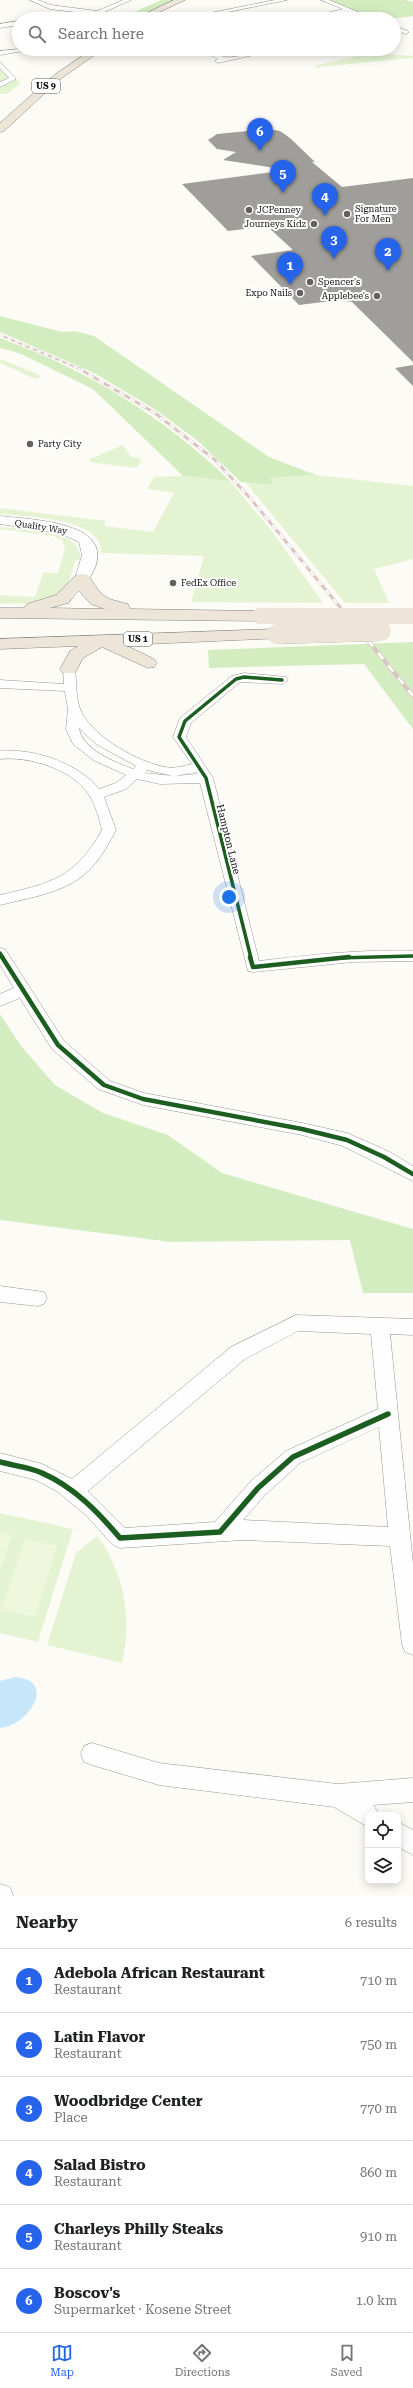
<!DOCTYPE html>
<html lang="en">
<head>
<meta charset="utf-8">
<style>
	:root { --surface:#fff; --page:#f6f6f6; --text:#202124; --muted:#757577; --line:#e0e0e0; --accent:#2563eb }
	body { margin:0; font-family:"Roboto Serif",serif; background:var(--page); color:var(--text) }
	.controls { position:absolute; right:12px; bottom:12px; display:grid; overflow:hidden; border-radius:8px; box-shadow:0 2px 10px #0003 }
	.controls button { width:36px; height:36px; display:grid; place-items:center; padding:0; border:0; border-bottom:1px solid var(--line); background:var(--surface); color:var(--text); font:20px sans-serif }
	.you { position:absolute; left:229px; top:897px; width:14px; height:14px; margin:-10px; border:3px solid #fff; border-radius:50%; background:#1a73e8; box-shadow:0 0 0 6px #1a73e833 }
	.badge { display:grid; place-items:center; width:26px; height:26px; border-radius:50%; background:var(--accent); color:#fff; font-size:13px; font-weight:700 }
	.pin { position:absolute; translate:-50% -33px; filter:drop-shadow(0 1px 2px #0008) }
	.pin::after { content:''; position:absolute; top:21px; width:14px; height:12px; background:inherit; clip-path:polygon(0 0,100% 0,50% 100%) }
	.list { margin:0; padding:0; list-style:none }
	h2 { display:flex; justify-content:space-between; align-items:center; height:52px; margin:0; padding:0 16px; font-size:17px }
	h2 small { font-size:13px; font-weight:400; color:var(--muted) }
	.list li { display:grid; grid-template-columns:26px 1fr auto; gap:12px; align-items:center; box-sizing:border-box; height:64px; padding:0 16px; border-top:1px solid var(--line) }
	.list b { display:block; font-size:15px; white-space:nowrap }
	.list p { margin:0; font-size:13px; white-space:nowrap; color:var(--muted) }
	.list em { font-size:13px; font-style:normal; color:var(--muted) }
	.icon { flex:none; width:22px; height:22px; fill:none; stroke:currentColor; stroke-width:2; stroke-linecap:round; stroke-linejoin:round }
	.map { position:relative; flex:none; width:413px; height:1896px; overflow:hidden }
	.search { position:absolute; background:var(--surface); box-shadow:0 2px 10px #0003; left:12px; right:12px; top:12px; height:44px; display:flex; align-items:center; gap:10px; box-sizing:border-box; padding:0 14px; border-radius:22px; color:var(--muted); font-size:15px }
	.sheet { height:436px; background:var(--surface) }
	nav { display:flex; justify-content:space-around; align-items:center; box-sizing:border-box; height:56px; border-top:1px solid var(--line); background:var(--surface); font-size:11px; color:var(--muted) }
	nav a { display:grid; justify-items:center; gap:2px }
	nav .on { color:var(--accent) }
	.map>svg:first-child { display:block }
</style>
</head>
<body>
<div class="map">
<svg width="413" height="1896" viewBox="0 0 413 1896">
	<rect width="100%" height="100%" fill="#fcfbf5"/>
	<path fill="#e4f4d3" d="M386 54 413 56V58L319 67V69L314 66 358 56Z
		M0 65 21 83 7 94H0Z
		M0 359 3 360 42 376 35 379 0 363Z
		M123 445 132 458 138 457 142 461 136 468 89 462 90 459Z
		M316 475 413 486V559L374 569 389 603H345L246 483 272 485 270 478Z
		M183 476 230 481 271 530 323 603 191 602 204 556 101 553C104 517 25 517 0 514V508L106 521 104 526 153 532 174 493 147 489 154 477Z
		M0 527C19 529 85 530 80 559L75 561 66 592 33 603 0 604V595L35 597 43 573H58L65 548 62 540 53 536 0 529Z
		M0 1513 73 1529 38 1642 0 1633Z
		M97 1536C125 1572 132 1620 122 1663L47 1645 76 1553Z"/>
	<path fill="#d4edc0" d="M161 0H174L131 19H119Z
		M328 0H405L413 2V16C375 23 363 14 328 0Z
		M0 316 62 332 75 331 94 336 269 457 316 475 270 478 273 485 241 482 198 441 153 408 94 373 0 332Z
		M0 338C87 370 163 416 230 481L183 476 93 389 19 353 0 348Z
		M413 642V729L364 664 209 668 208 650Z
		M0 1014 21 1046 55 1085 103 1113 168 1135 222 1173 413 1229V1293H363L350 1240 171 1242 0 1220Z"/>
	<path fill="#eff8dd" d="M0 1532 12 1535 0 1571Z
		M25 1539 57 1546 35 1617 2 1609Z"/>
	<path fill="#c8e6fa" d="M16 1677C57 1681 29 1725 0 1728V1681Z"/>
	<path fill="#a09e9a" d="M268 129 280 131 290 138 315 162H312L342 187 413 178V362L352 302 339 300 299 305 251 256 293 250 267 226 228 231 182 184 288 170 223 160 236 152 217 149 208 140 217 134Z
		M413 365V386L395 368Z"/>
	<g fill="none" stroke-linecap="round" stroke-linejoin="round">
		<defs>
			<path id="minor" d="M30 0H38L51 5 97 11 123 0H131L89 19 86 17 91 14 50 9Z
				M275 0H287L194 19H181Z
				M321 0H329L375 19C365 19 357 12 348 12 332 12 317 19 301 19L343 9Z
				M19 21V25L0 28V24Z
				M394 26 408 31 409 32 406 34 394 30Z
				M19 49H35L0 55V51Z
				M199 49C209 49 215 55 225 57 234 59 266 49 280 49L218 63 215 61 218 59Z
				M0 62 16 79 0 87V82L9 78 0 68Z
				M69 665 75 669C77 684 75 700 82 713 95 738 138 762 165 767 174 769 183 766 192 764L173 737 180 718 232 676 244 673 286 677 288 680 282 684 240 682 191 723 186 737 213 778 259 961C310 955 361 949 413 951V961L353 962 253 972 248 971 200 783 160 784 137 779 126 789 104 797 116 830C108 845 99 862 86 873 64 893 28 898 0 905V895C52 883 75 878 102 830 99 818 96 806 89 795 73 769 29 756 0 759V751C34 748 78 763 99 789L116 783 126 775 93 760 73 744 66 729 68 710 65 691 0 688V680L64 684 63 669ZM79 728 96 744 136 766 133 769C115 762 82 750 79 728ZM147 770 173 776 145 773ZM196 772 197 774 175 776Z
				M0 948 5 949 64 1041 110 1081 144 1093 302 1123 347 1133 390 1152 413 1166V1181L343 1146 302 1135 143 1105 98 1089 52 1049 20 998 0 1006V994L14 988 0 965Z
				M0 1286 44 1292 47 1298 44 1304 38 1306 0 1302Z
				M296 1315 413 1319V1335L390 1334 413 1564V1655L405 1652 402 1644 390 1546 243 1540 120 1548 113 1545 87 1516 58 1492 36 1480 0 1471V1453L42 1464 72 1479 231 1347ZM298 1331 371 1334 378 1409 286 1451 251 1481 215 1522 125 1528 88 1491 245 1359ZM379 1427 388 1527 243 1520 265 1495 300 1463Z
				M92 1743 159 1763 338 1784 413 1778V1802L373 1805 380 1815H368V1827L334 1807 159 1785 92 1765 84 1762 81 1754 84 1746Z
				M398 1822 413 1830V1855L398 1847Z
				M0 1884 10 1887 13 1896H0Z"/>
			<path id="tertiary" d="M0 516C35 520 129 522 87 582H77L75 579 82 555 79 542 59 533 0 524Z"/>
			<path id="trunk" d="M174 0H185L145 19H134Z
				M92 49H103L59 80 4 131 0 132V123L53 76Z
				M82 574 88 575C104 598 100 597 128 604L130 609 260 611 266 612 269 616 266 620 260 621 0 618V608H24L27 604 56 595 76 575ZM79 591 91 604 105 609 50 608 68 603Z
				M277 629 283 630 286 634 283 638 125 645 154 659 157 663 154 667 148 668 102 647 83 658 75 673H63L60 669 70 651 78 646 0 649V639Z"/>
		</defs>
		<use href="#minor" stroke="#969693" stroke-width="1"/>
		<use href="#tertiary" stroke="#969693" stroke-width="1"/>
		<use href="#trunk" stroke="#848380" stroke-width="1"/>
		<use href="#minor" fill="#fffefe" fill-rule="evenodd"/>
		<use href="#tertiary" fill="#fffefe" fill-rule="evenodd"/>
		<use href="#trunk" fill="#ece5d8" fill-rule="evenodd"/>
		<defs>
			<path id="rail-far2" d="M0 335 80 369"/>
			<path id="rail-far1" d="M78 368 155 413 215 460 250 498 358 629"/>
			<path id="rail" d="M358 628 413 696"/>
		</defs>
		<use href="#rail-far2" stroke="#dac5c4" stroke-width="2"/>
		<use href="#rail-far1" stroke="#dac5c4" stroke-width="3"/>
		<use href="#rail" stroke="#dac5c4" stroke-width="4"/>
		<use href="#rail-far2" stroke="#fff" stroke-width="1.5" stroke-dasharray="4" stroke-linecap="butt"/>
		<use href="#rail-far1" stroke="#fff" stroke-width="2" stroke-dasharray="6" stroke-linecap="butt"/>
		<use href="#rail" stroke="#fff" stroke-width="2.5" stroke-dasharray="8" stroke-linecap="butt"/>
		<defs>
			<path id="trunk-bridge-far1" d="M260 616H413"/>
			<path id="trunk-bridge" d="M277 634 381 631"/>
		</defs>
		<use href="#trunk-bridge-far1" stroke="#848380" stroke-width="16" stroke-linecap="butt"/>
		<use href="#trunk-bridge" stroke="#848380" stroke-width="20" stroke-linecap="butt"/>
		<use href="#trunk-bridge-far1" stroke="#ece5d8" stroke-width="16"/>
		<use href="#trunk-bridge" stroke="#ece5d8" stroke-width="20"/>
		<defs>
			<path id="cycleway-far2" d="M0 953 3 958
				M251 958 206 778 179 737 185 721 236 679 244 677 282 680
				M336 958 413 956"/>
			<path id="cycleway-far1" d="M2 957 58 1045 104 1085 143 1099 302 1129 347 1140 384 1157 413 1174
				M250 957 253 967 349 957"/>
			<path id="cycleway" d="M0 1462C14 1466 29 1467 42 1473 74 1487 98 1512 120 1538L220 1532 258 1488 293 1457 388 1414"/>
		</defs>
		<use href="#cycleway-far2" stroke="#fff" stroke-width="5.5"/>
		<use href="#cycleway-far1" stroke="#fff" stroke-width="7"/>
		<use href="#cycleway" stroke="#fff" stroke-width="8"/>
		<use href="#cycleway-far2" stroke="#1b5e20" stroke-width="3.5"/>
		<use href="#cycleway-far1" stroke="#1b5e20" stroke-width="4.5"/>
		<use href="#cycleway" stroke="#1b5e20" stroke-width="5.5"/>
	</g>
	<g fill="#636260" stroke="#fff" stroke-width="1.5">
		<circle cx="249" cy="210" r="4"/>
		<circle cx="347" cy="214" r="4"/>
		<circle cx="314" cy="224" r="4"/>
		<circle cx="310" cy="282" r="4"/>
		<circle cx="300" cy="293" r="4"/>
		<circle cx="377" cy="296" r="4"/>
		<circle cx="30" cy="444" r="4"/>
		<circle cx="173" cy="583" r="4"/>
	</g>
	<g text-anchor="middle" stroke-width="4" stroke-linejoin="round" paint-order="stroke">
		<g fill="#fff" stroke="#585858" stroke-width="1">
			<rect x="32" y="79" width="28" height="14" rx="3"/>
			<rect x="124" y="632" width="28" height="14" rx="3"/>
		</g>
		<g font-size="9" font-weight="bold" fill="#101010">
			<text x="46" y="89">US 9</text>
			<text x="138" y="642">US 1</text>
		</g>
		<g font-size="9" fill="#101010" stroke="#fff" text-anchor="start">
			<text x="355" y="212">Signature<tspan x="355" dy="10">For Men</tspan></text>
			<text x="257" y="213">JCPenney</text>
			<text x="306" y="227" text-anchor="end">Journeys Kidz</text>
			<text x="318" y="285">Spencer's</text>
			<text x="292" y="296" text-anchor="end">Expo Nails</text>
			<text x="369" y="299" text-anchor="end">Applebee's</text>
			<text x="38" y="447">Party City</text>
			<text x="181" y="586">FedEx Office</text>
		</g>
		<g font-size="9" fill="#101010" stroke="#fff">
			<text transform="translate(41 527) rotate(9)" y="3">Quality Way</text>
		</g>
		<g font-size="10" fill="#101010" stroke="#fff">
			<text transform="translate(229 839) rotate(76)" y="4">Hampton Lane</text>
		</g>
	</g>
</svg>
<div class="controls">
<button><svg class="icon" aria-label="locate" viewBox="0 0 24 24"><circle cx="12" cy="12" r="6"/><path d="M12 2v4M12 18v4M2 12h4M18 12h4"/></svg></button>
<button><svg class="icon" aria-label="layers" viewBox="0 0 24 24"><path d="M12 4l9 5-9 5-9-5zM3 14l9 5 9-5"/></svg></button>
</div>
<div class="you"></div>
<div class="pin badge" style="left:290px;top:285px">1</div>
<div class="pin badge" style="left:388px;top:271px">2</div>
<div class="pin badge" style="left:334px;top:259px">3</div>
<div class="pin badge" style="left:325px;top:216px">4</div>
<div class="pin badge" style="left:283px;top:193px">5</div>
<div class="pin badge" style="left:260px;top:151px">6</div>
<div class="search"><svg class="icon" aria-label="search" viewBox="0 0 24 24"><circle cx="10" cy="10" r="6"/><path d="M15 15l6 6"/></svg>Search here</div>
</div>
<section class="sheet">
<h2>Nearby<small>6 results</small></h2>
<ul class="list">
<li><span class="badge">1</span><div><b>Adebola African Restaurant</b><p>Restaurant</p></div><em>710 m</em></li>
<li><span class="badge">2</span><div><b>Latin Flavor</b><p>Restaurant</p></div><em>750 m</em></li>
<li><span class="badge">3</span><div><b>Woodbridge Center</b><p>Place</p></div><em>770 m</em></li>
<li><span class="badge">4</span><div><b>Salad Bistro</b><p>Restaurant</p></div><em>860 m</em></li>
<li><span class="badge">5</span><div><b>Charleys Philly Steaks</b><p>Restaurant</p></div><em>910 m</em></li>
<li><span class="badge">6</span><div><b>Boscov's</b><p>Supermarket · Kosene Street</p></div><em>1.0 km</em></li>
</ul>
</section>
<nav>
<a class="on"><svg class="icon" aria-label="map" viewBox="0 0 24 24"><path d="M3 6l6-2 6 2 6-2v14l-6 2-6-2-6 2zM9 4v14M15 6v14"/></svg>Map</a>
<a><svg class="icon" aria-label="directions" viewBox="0 0 24 24"><path d="M12 3l9 9-9 9-9-9zM9 14v-3h6M13 9l2 2-2 2"/></svg>Directions</a>
<a><svg class="icon" aria-label="saved" viewBox="0 0 24 24"><path d="M7 4h10v16l-5-4-5 4z"/></svg>Saved</a>
</nav>
</body>
</html>
